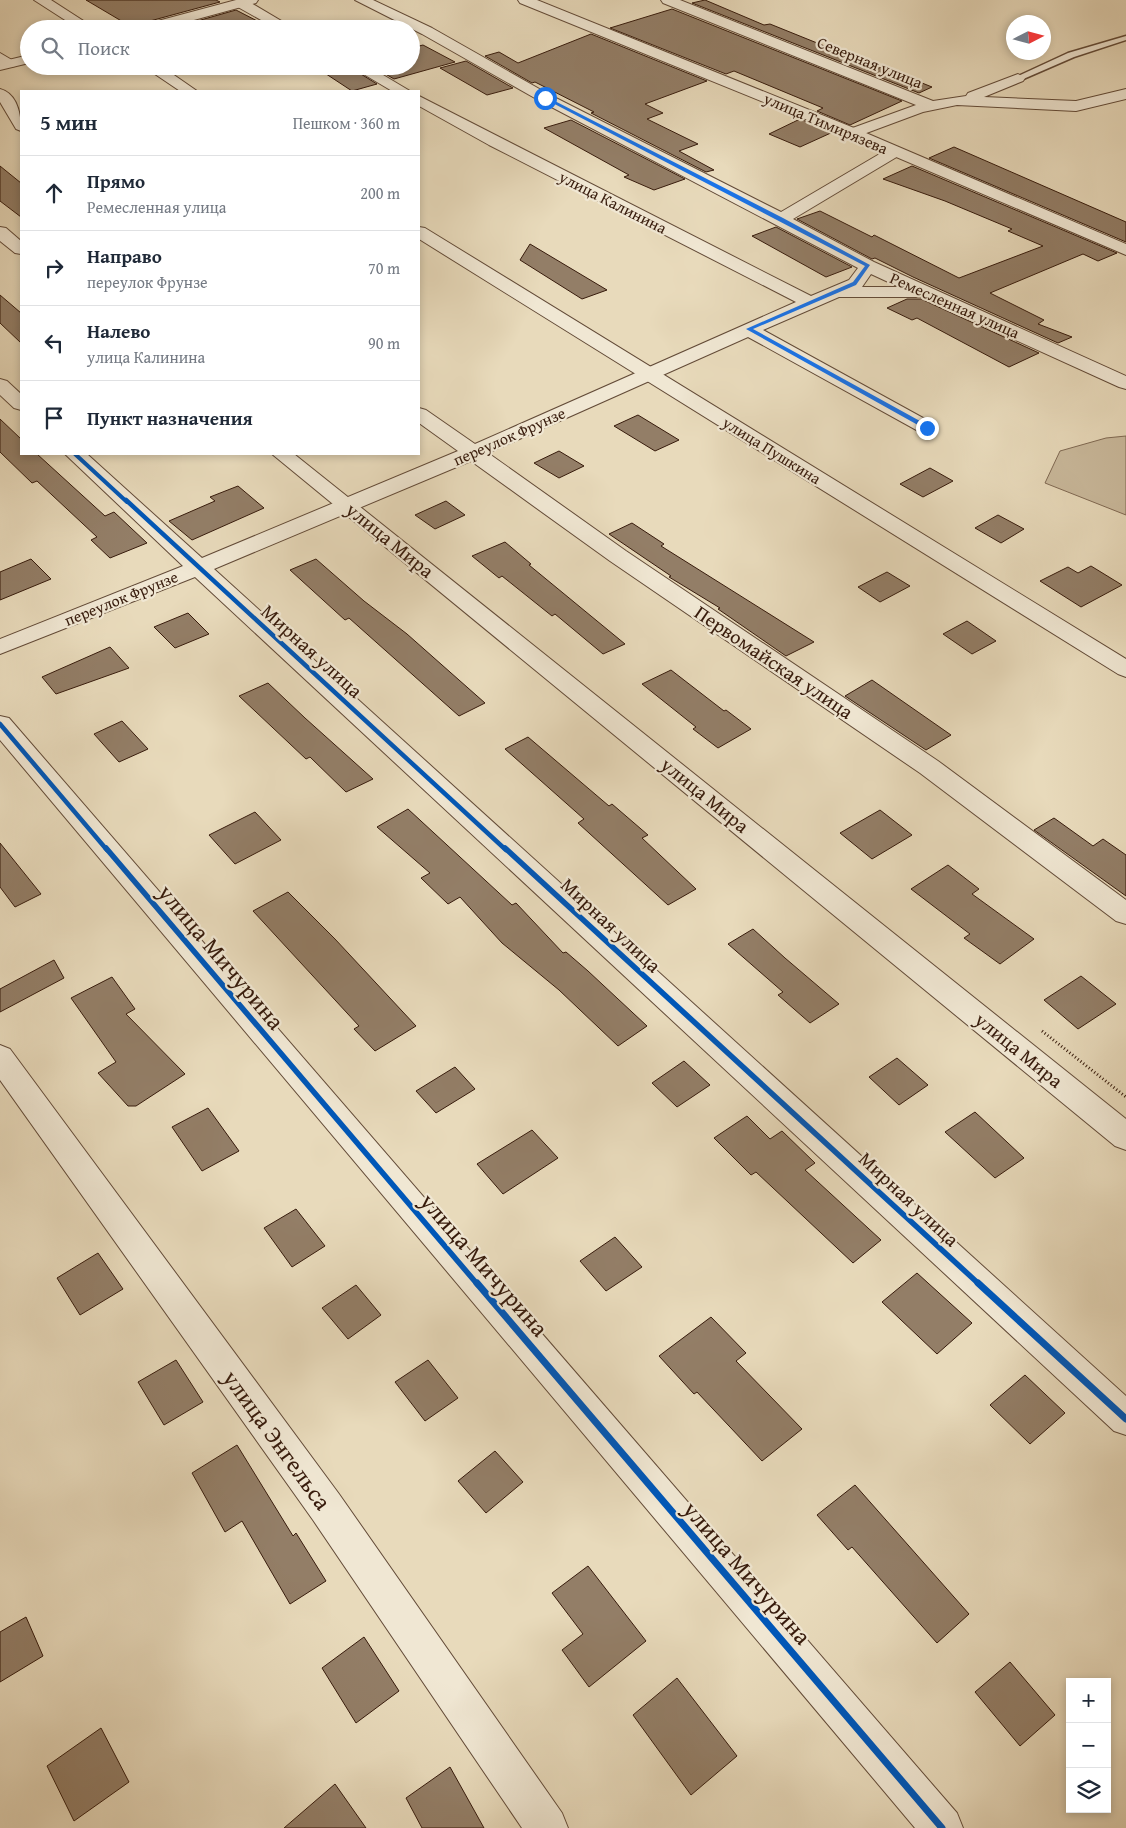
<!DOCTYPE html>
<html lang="ru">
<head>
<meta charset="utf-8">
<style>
	:root { --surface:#fff; --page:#f6f6f7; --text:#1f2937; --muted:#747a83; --line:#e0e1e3 }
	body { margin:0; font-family:"Gentium Book Plus",serif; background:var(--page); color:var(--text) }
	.controls { position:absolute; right:15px; bottom:15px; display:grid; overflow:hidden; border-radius:0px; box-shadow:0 2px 8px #0003 }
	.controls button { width:45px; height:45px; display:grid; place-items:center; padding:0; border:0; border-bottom:1px solid var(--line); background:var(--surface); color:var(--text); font:25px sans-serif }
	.compass { position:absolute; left:1006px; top:15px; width:45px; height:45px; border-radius:50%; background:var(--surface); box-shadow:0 2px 8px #0003; rotate:84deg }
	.stop { position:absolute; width:15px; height:15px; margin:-11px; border:4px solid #1a73e8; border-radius:50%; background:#fff }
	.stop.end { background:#1a73e8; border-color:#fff; box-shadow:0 1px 5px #0008 }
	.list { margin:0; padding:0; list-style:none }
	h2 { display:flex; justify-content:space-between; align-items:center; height:65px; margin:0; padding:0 20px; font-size:21px }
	h2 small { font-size:16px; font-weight:400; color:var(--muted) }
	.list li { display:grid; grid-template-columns:32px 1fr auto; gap:15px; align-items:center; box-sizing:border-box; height:75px; padding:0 20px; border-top:1px solid var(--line) }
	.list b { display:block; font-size:19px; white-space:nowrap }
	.list p { margin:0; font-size:16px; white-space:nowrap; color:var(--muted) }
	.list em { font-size:16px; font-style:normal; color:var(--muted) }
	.icon { flex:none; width:28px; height:28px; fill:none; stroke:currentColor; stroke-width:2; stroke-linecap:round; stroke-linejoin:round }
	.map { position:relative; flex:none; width:1126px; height:1828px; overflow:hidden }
	.search { position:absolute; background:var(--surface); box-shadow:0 2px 8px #0003; left:20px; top:20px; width:400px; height:55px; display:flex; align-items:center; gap:12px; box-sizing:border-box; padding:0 18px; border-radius:28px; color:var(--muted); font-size:19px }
	.panel { position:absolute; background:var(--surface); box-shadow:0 2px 8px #0003; left:20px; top:90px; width:400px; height:365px; border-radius:0px }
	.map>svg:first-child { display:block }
</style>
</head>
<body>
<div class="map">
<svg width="1126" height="1828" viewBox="0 0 1126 1828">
	<rect width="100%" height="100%" fill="#e8dabb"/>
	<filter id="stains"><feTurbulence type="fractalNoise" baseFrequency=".004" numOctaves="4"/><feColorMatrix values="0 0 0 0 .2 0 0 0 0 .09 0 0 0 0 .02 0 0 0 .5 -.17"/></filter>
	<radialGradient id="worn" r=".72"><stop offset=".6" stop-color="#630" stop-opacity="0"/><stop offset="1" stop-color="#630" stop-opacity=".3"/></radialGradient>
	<path fill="#caba9d" stroke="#806a54" d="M1126 436V515L1045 483 1060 451 1106 438Z"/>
	<path fill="#937e67" stroke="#371b0c" d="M86 0H216L220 2 139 24 135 29Z
		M705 0 764 25 770 24 879 68 882 67 932 87 919 93 692 3Z
		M672 9 902 101 850 125 817 111 823 108 734 71 726 74 610 28Z
		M236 10 263 24 246 29H169Z
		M591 34 707 81 645 104 663 113 647 119 698 144 679 151 714 170 706 172 591 113 594 112 535 82 532 83 485 56 499 52 518 63Z
		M423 45 455 62 394 79 372 66H411V48Z
		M466 61 513 88 487 95 440 68Z
		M314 66H348L377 84 352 91Z
		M800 119 833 132 800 147 769 134Z
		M571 120 685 179 654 190 624 177 629 175 544 128Z
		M954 147 1126 222V242L929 158Z
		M0 166 21 183V217L0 201Z
		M912 166 1117 253 1098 261 1083 254 990 293 1044 320 1038 324 1072 337 1058 343 913 277 875 258 872 259 797 219 820 211 872 237 874 235 959 278 1043 246 1008 231 1012 229 945 201 883 179Z
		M776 227 852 267 826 277 752 236Z
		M530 244 607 290 582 299 520 260Z
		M0 295 21 313V343L0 323Z
		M907 299H921L1039 353 1009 367 917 318 912 320 887 308Z
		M638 415 679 440 655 451 614 426Z
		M0 419 21 439V454H37L105 516 114 512 147 543 110 558 91 540 97 537 37 481 32 483 0 452Z
		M559 451 584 466 559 478 534 463Z
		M930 468 953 481 923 497 900 484Z
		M238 486 264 508 192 540 169 521 215 501 210 497Z
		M446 501 465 515 435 529 415 515Z
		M998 515 1024 529 1001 543 975 528Z
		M632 523 664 544 661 546 814 642 786 656 718 609 720 608 669 577 671 576 609 534Z
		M505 542 531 564 529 565 625 644 603 654 555 614 552 616 502 576 499 578 472 556Z
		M31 559 51 579 0 600V572Z
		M316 559 364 601 407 634 485 703 459 716 349 618 345 620 290 570Z
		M1091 566 1122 585 1081 607 1040 581 1068 567 1078 573Z
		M887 572 910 586 880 602 858 587Z
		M188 613 209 634 175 648 154 627Z
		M967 621 996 641 972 654 943 634Z
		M110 647 129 668 56 694 42 677Z
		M671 670 724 711 726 710 751 729 718 748 693 729 696 727 642 684Z
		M872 680 951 735 926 750 845 696Z
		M268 683 305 718 373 779 346 792 310 757 306 759 239 696Z
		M122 721 148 749 119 762 94 734Z
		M528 737 609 806 612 804 648 835 642 838 696 889 668 905 578 823 584 819 505 749Z
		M408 809 512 905 516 903 563 953 566 952 588 971 647 1026 618 1046 559 990 502 943 460 897 448 904 421 878 430 873 377 827Z
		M880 810 912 835 872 859 840 833Z
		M255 812 281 840 235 864 209 835Z
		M1054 818 1093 846 1103 839 1126 855V896L1034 830Z
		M0 843 41 894 15 907 0 887Z
		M948 865 979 889 972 894 1034 939 1000 964 964 938 970 934 911 889Z
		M288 892 335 939 416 1026 375 1051 354 1029 359 1026 253 911Z
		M753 929 785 958 839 1004 810 1023 778 995 783 992 728 944Z
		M54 960 64 978 0 1012V989Z
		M1081 976 1116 1004 1078 1029 1044 1000Z
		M112 977 135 1009 126 1014 185 1074 136 1106H128L98 1073 116 1062 71 998Z
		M897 1058 928 1085 899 1105 869 1077Z
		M684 1061 710 1085 677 1107 652 1083Z
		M455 1067 475 1089 436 1113 416 1091Z
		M208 1108 239 1151 202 1171 172 1127Z
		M975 1112 1024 1158 995 1178 945 1132Z
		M747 1116 770 1139 782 1131 815 1163 805 1170 881 1240 853 1263 756 1172 751 1175 714 1138Z
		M532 1130 558 1158 503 1194 477 1164Z
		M296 1209 325 1246 292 1267 264 1228Z
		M615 1237 642 1267 606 1291 580 1261Z
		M98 1253 123 1289 80 1315 57 1278Z
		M917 1273 972 1323 937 1354 882 1302Z
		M356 1285 381 1315 348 1339 322 1308Z
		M711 1317 746 1353 736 1361 802 1429 762 1461 697 1392 694 1394 659 1356Z
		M176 1360 203 1402 164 1425 138 1382Z
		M428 1360 458 1398 425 1421 395 1382Z
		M1025 1375 1065 1413 1030 1444 990 1405Z
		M237 1445 293 1536 296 1533 326 1581 290 1604 242 1521 225 1532 192 1473Z
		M495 1451 523 1482 486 1513 458 1481Z
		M855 1485 969 1614 937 1643 852 1547 848 1550 817 1515Z
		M588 1566 646 1641 589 1687 562 1650 583 1634 552 1593Z
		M26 1617 43 1656 0 1682V1632Z
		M364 1637 399 1691 356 1723 322 1668Z
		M1010 1662 1055 1715 1020 1746 975 1692Z
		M677 1678 737 1756 691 1795 633 1715Z
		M101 1728 129 1782 74 1821 47 1766Z
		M450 1767 484 1828H422L406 1798Z
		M335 1784 366 1828H284Z"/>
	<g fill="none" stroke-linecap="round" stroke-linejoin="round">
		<defs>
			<path id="service" d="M1126 36V40L1074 57 1021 80 1014 78 1068 53Z"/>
			<path id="minor" d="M237 0H246L295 29H277L236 6 234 3Z
				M355 0H373L432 28 550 95 781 212 888 149H900L902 152 900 155 793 219 874 262 1126 376V389L1119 387 921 297H839L763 330 934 424 937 428 934 432 927 434 920 432 748 337 488 453 626 551 938 761 1126 900V924L1116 921 920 773 610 561 471 461 214 569 1126 1396V1435L1114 1431 195 577 0 654V639L183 566 65 454H87L202 558 458 451 419 423V408L426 410 475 444 796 302 489 145 419 106V96L811 296 849 280 858 268 540 101 422 34ZM871 274 899 287H862Z
				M661 0H680L933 101 966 96 968 93 1018 74 1025 78 1023 81 984 97 1076 101 1126 89V99L1076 111 957 105 923 112 853 138 845 133 847 130 916 105 663 3Z
				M0 53 17 63 15 66 10 67 0 63Z
				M350 66H368L410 91H392Z
				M0 89C18 94 21 115 21 131L16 129 0 102Z
				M0 379 7 381 21 394V410L14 408 0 395Z
				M0 716 9 718 957 1813 963 1828H915L0 740Z
				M0 1045 10 1049 339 1494 562 1813 568 1828H522L313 1520 0 1080Z"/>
			<path id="tertiary" d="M34 0H51L96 29H79Z
				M236 0H258L256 3 161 29H137L139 26Z
				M518 0H537L859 130 1126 244V255L847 136 520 3Z
				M29 55V63L0 70V62Z
				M143 66H161L197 91H180Z
				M0 227 6 228 21 241V254L15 253 0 241Z
				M419 227 425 228 1126 659V677L1118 674 419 239Z
				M272 454H294L1126 1119V1150L1115 1146Z"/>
		</defs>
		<use href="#service" stroke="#634b38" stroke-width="3"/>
		<use href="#minor" stroke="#634b38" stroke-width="2"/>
		<use href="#tertiary" stroke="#634b38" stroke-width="2"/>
		<path stroke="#371b0c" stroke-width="3" stroke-dasharray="1 2.5" stroke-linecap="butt" d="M1042 1031 1126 1097"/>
		<use href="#service" fill="#f0e7d3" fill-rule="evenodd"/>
		<use href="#minor" fill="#f0e7d3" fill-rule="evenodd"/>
		<use href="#tertiary" fill="#f0e7d3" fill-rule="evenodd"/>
		<defs>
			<path id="cycleway-far3" d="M75 454 127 502"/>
			<path id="cycleway-far2" d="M126 500 506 850
				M0 724 107 850"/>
			<path id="cycleway-far1" d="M106 848 478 1285
				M505 848 980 1285"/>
			<path id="cycleway" d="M477 1283 942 1828
				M978 1283 1126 1419"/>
		</defs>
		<use href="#cycleway-far3" stroke="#f0e7d3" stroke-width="5.5"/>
		<use href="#cycleway-far2" stroke="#f0e7d3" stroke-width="7"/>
		<use href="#cycleway-far1" stroke="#f0e7d3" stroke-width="9"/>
		<use href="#cycleway" stroke="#f0e7d3" stroke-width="10"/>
		<use href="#cycleway-far3" stroke="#0057b8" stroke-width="4"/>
		<use href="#cycleway-far2" stroke="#0057b8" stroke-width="4.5"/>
		<use href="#cycleway-far1" stroke="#0057b8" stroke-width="5.5"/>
		<use href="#cycleway" stroke="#0057b8" stroke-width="7"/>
	</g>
	<path fill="#1a73e8" d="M547 97 783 218 870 265 856 285 753 329 929 426V429H925L746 329 853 282 865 266 543 98Z"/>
	<g text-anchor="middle" stroke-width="4.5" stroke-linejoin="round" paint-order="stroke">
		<g font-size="16" fill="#371b0c" stroke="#f0e7d3">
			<text transform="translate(870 62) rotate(22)" y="6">Северная улица</text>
			<text transform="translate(826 123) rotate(23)" y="6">улица Тимирязева</text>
			<text transform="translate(613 202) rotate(27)" y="6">улица Калинина</text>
			<text transform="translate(955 305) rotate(24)" y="6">Ремесленная улица</text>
			<text transform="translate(509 436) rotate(-24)" y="6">переулок Фрунзе</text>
			<text transform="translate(772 450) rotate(32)" y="6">улица Пушкина</text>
			<text transform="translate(121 598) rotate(-22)" y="6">переулок Фрунзе</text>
		</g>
		<g font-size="20" fill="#371b0c" stroke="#f0e7d3">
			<text transform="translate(390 540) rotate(39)" y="7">улица Мира</text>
			<text transform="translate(312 651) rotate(42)" y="7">Мирная улица</text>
			<text transform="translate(774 662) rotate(34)" y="7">Первомайская улица</text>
			<text transform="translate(705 795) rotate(39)" y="7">улица Мира</text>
			<text transform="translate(611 925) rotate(43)" y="7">Мирная улица</text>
			<text transform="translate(1019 1050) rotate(39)" y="7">улица Мира</text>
			<text transform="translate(909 1199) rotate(43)" y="7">Мирная улица</text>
		</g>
		<g font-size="24" fill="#371b0c" stroke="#f0e7d3">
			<text transform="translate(221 957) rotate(50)" y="8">улица Мичурина</text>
			<text transform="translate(484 1265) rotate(49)" y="8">улица Мичурина</text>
			<text transform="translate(277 1440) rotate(54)" y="8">улица Энгельса</text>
			<text transform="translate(747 1573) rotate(49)" y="8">улица Мичурина</text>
		</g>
	</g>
	<rect width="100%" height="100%" filter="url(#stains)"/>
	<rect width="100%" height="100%" fill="url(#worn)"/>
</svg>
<div class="controls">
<button>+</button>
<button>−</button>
<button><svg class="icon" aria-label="layers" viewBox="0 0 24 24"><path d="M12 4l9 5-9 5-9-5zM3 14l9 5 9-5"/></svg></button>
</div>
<svg class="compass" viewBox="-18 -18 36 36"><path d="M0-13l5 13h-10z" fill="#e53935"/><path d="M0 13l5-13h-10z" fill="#747a83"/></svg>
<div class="stop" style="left:545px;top:98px"></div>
<div class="stop end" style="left:927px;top:428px"></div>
<div class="search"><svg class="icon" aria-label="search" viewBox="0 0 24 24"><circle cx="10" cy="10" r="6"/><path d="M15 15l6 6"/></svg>Поиск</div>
<section class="panel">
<h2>5 мин<small>Пешком · 360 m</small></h2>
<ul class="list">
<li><svg class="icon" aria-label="ahead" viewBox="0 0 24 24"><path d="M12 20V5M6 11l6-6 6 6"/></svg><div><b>Прямо</b><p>Ремесленная улица</p></div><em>200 m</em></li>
<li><svg class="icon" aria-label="right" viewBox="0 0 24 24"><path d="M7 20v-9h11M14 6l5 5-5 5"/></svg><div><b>Направо</b><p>переулок Фрунзе</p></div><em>70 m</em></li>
<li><svg class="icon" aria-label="left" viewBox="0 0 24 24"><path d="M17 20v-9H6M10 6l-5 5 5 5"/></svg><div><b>Налево</b><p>улица Калинина</p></div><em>90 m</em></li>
<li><svg class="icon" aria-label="arrive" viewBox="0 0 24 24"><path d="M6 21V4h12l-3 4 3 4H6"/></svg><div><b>Пункт назначения</b></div></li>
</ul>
</section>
</div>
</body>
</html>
